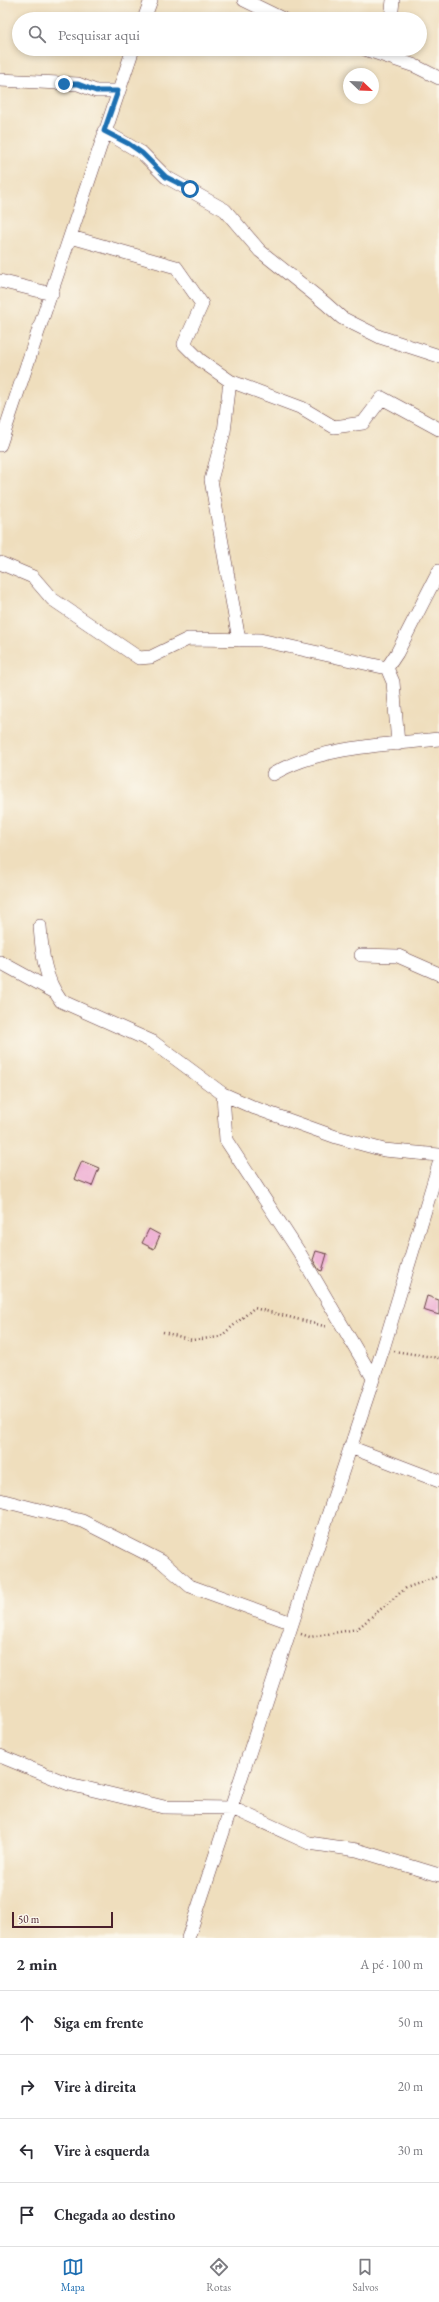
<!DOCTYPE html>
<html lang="pt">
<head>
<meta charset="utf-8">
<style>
	:root { --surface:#fff; --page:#f2f2f3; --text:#2b2b33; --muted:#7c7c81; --line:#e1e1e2; --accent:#1f6fb2 }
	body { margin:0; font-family:"EB Garamond",serif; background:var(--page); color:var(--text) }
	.compass { position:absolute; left:343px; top:68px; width:36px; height:36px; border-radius:50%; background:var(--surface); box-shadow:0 2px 6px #0003; rotate:113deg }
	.scale { position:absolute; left:12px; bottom:10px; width:101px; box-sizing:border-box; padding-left:4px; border:2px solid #4a1f2b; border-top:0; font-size:11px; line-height:14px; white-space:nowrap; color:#4a1f2b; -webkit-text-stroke:3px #fbf7ec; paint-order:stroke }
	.stop { position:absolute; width:12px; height:12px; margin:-9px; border:3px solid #1f6fb2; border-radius:50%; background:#fff }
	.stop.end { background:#1f6fb2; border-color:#fff; box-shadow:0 1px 4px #0008 }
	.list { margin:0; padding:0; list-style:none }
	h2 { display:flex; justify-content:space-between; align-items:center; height:52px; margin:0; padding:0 16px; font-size:17px }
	h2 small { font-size:13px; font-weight:400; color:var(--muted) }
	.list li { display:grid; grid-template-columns:26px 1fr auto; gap:12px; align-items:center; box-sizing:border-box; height:64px; padding:0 16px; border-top:1px solid var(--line) }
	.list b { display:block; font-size:15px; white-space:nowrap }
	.list em { font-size:13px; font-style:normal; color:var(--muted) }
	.icon { flex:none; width:22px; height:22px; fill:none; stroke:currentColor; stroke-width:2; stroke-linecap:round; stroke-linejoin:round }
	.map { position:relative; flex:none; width:439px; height:1938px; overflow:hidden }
	.search { position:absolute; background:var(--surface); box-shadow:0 2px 6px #0003; left:12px; right:12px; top:12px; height:44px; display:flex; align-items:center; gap:10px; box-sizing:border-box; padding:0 14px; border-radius:22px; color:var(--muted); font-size:15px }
	.sheet { height:308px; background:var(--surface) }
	nav { display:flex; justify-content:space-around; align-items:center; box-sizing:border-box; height:56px; border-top:1px solid var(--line); background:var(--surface); font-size:11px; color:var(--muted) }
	nav a { display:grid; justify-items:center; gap:2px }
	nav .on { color:var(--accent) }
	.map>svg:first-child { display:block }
</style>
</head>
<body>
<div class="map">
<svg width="439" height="1938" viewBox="0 0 439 1938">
	<rect width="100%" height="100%" fill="#fbf7ec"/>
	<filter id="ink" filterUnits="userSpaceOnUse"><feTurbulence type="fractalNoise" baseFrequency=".025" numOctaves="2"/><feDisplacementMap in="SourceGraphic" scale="8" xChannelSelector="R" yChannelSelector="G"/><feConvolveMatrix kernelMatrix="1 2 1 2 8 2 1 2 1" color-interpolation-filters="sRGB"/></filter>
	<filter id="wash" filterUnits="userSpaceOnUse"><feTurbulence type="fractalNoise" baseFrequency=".012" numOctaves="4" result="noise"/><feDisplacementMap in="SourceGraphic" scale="16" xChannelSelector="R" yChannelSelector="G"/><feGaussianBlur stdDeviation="0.9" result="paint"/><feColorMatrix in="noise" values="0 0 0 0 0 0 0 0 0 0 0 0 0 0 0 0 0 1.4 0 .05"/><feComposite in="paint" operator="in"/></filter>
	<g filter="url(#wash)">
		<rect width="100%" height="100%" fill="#efdebd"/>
		<g id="blocks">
			<path fill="#eb9fce" d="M82 1161 99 1168 92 1186 74 1179Z
				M149 1229 160 1235 154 1249 142 1243Z
				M316 1251 327 1254 322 1271 319 1270 313 1260Z
				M427 1296 439 1300V1315L423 1310Z"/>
		</g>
	</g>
	<g filter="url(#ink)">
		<use href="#blocks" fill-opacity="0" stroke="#633c41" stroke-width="1"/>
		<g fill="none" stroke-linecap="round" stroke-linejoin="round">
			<defs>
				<path id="street" d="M244 0 283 19
					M144 19 151 0
					M391 19 393 0
					M365 49 415 66 439 78
					M0 80 78 84 96 91H118
					M104 131 142 153 166 177 225 210 260 251 325 303 342 318 380 337 439 356
					M71 237 176 267 202 304 184 344 200 360 230 381 224 432 211 480 239 640
					M0 281 52 294
					M230 381 302 408 334 427 363 423 382 398 439 429
					M0 445 133 49
					M0 563 33 577 52 599 139 658 151 657 188 639 260 640 387 668 393 682 398 744
					M387 668 397 653 439 571
					M273 774C319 746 387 745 439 739
					M40 926C42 953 44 978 61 1001L153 1042 223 1094 255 1108 336 1137 384 1150 439 1155
					M361 955 398 956 439 974
					M0 962 53 991
					M223 1094 226 1140 299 1252 373 1378
					M350 1447 439 1481
					M0 1500 82 1521 161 1561 190 1586 292 1623
					M0 1756 69 1784 164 1807 232 1808 309 1843 357 1850 439 1875
					M188 1938 383 1349 439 1164"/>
			</defs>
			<use href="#street" stroke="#633c41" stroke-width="14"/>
			<path stroke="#633c41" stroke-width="2.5" stroke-dasharray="1 3" stroke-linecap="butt" d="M163 1332 192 1340 220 1337 254 1308 328 1327
				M394 1351 439 1358
				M301 1634 310 1637 357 1629 406 1588 439 1576"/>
			<use href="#street" stroke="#fff" stroke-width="13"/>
		</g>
	</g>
	<g fill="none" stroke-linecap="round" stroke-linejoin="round" filter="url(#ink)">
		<path stroke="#1f6fb2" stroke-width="5" d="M64 84H78L96 91H118L104 131 129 144 142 153 166 177 190 189"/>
	</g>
</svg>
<svg class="compass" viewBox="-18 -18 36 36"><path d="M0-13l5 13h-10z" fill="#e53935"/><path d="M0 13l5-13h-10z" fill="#7c7c81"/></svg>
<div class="scale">50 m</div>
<div class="stop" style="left:190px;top:189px"></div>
<div class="stop end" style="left:64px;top:84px"></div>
<div class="search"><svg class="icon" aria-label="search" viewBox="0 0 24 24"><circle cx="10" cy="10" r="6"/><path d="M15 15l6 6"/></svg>Pesquisar aqui</div>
</div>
<section class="sheet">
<h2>2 min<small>A pé · 100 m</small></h2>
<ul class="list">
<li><svg class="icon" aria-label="ahead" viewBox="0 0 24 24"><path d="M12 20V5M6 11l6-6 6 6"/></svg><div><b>Siga em frente</b></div><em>50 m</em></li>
<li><svg class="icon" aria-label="right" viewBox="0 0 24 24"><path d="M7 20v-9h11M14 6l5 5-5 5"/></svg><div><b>Vire à direita</b></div><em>20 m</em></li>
<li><svg class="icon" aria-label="left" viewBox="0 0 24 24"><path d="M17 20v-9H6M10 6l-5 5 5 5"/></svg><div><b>Vire à esquerda</b></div><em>30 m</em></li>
<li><svg class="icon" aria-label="arrive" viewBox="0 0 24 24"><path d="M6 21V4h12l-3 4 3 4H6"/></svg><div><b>Chegada ao destino</b></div></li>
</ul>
</section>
<nav>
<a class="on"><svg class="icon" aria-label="map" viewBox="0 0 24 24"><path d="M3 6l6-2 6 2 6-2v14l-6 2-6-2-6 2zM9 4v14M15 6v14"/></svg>Mapa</a>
<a><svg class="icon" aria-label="directions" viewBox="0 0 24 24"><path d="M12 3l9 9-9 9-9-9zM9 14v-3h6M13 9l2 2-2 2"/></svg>Rotas</a>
<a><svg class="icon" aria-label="saved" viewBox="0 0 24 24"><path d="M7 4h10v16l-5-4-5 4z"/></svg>Salvos</a>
</nav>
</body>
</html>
